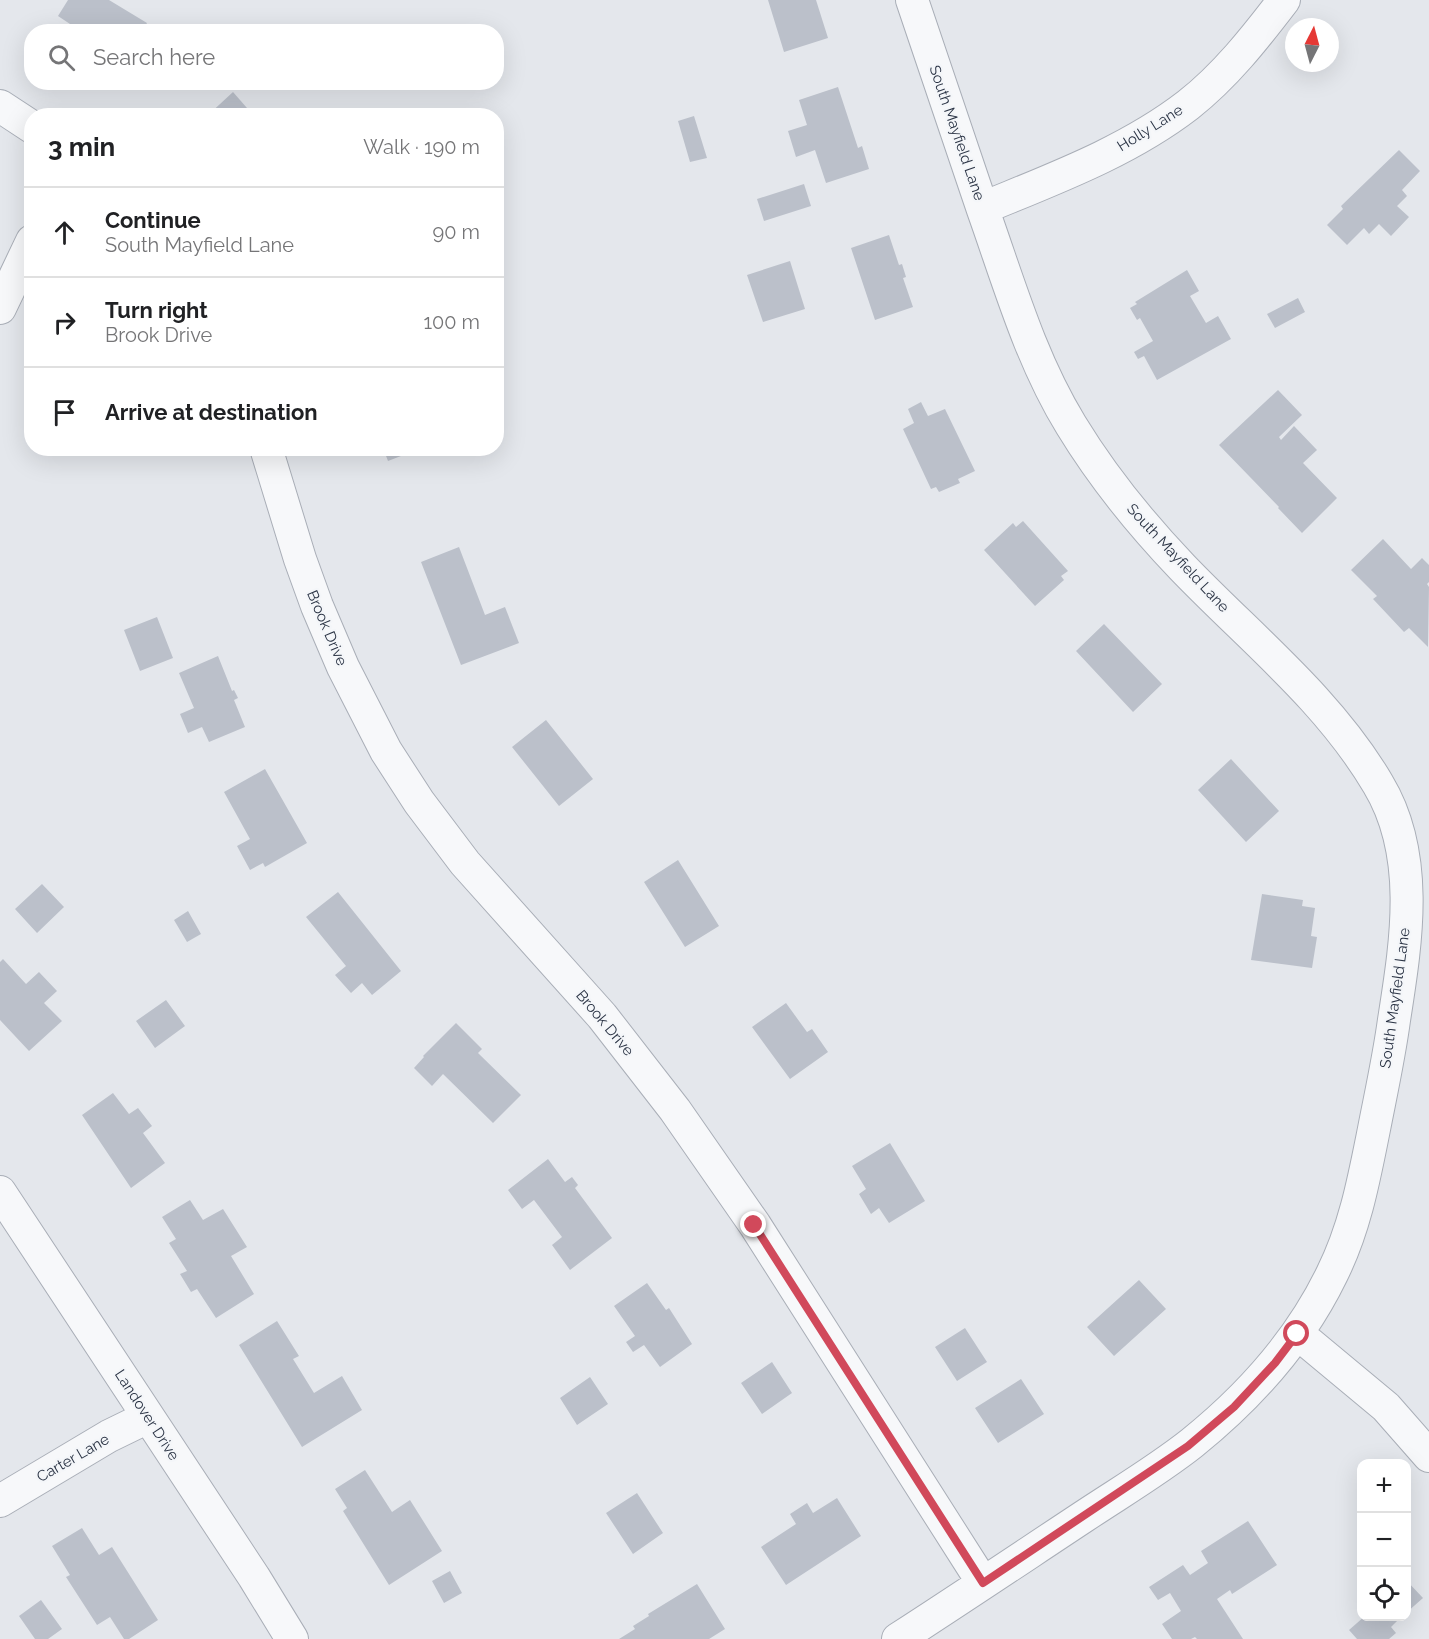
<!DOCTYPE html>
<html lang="en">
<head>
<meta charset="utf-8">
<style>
	:root { --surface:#fff; --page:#f2f2f2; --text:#202124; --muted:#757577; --line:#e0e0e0 }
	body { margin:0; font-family:Raleway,sans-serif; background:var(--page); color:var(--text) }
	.controls { position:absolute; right:18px; bottom:18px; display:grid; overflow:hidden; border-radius:12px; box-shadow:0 6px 24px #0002 }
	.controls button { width:54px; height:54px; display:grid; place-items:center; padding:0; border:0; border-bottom:2px solid var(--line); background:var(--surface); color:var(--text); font:30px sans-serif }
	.compass { position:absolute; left:1285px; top:18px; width:54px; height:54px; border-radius:50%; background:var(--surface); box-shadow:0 6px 24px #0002; rotate:6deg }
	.stop { position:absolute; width:18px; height:18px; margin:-14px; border:4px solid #d1495b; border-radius:50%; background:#fff }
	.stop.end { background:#d1495b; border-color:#fff; box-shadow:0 2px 6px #0008 }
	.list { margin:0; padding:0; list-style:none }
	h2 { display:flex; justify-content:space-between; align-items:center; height:78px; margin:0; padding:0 24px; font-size:26px }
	h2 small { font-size:20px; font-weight:400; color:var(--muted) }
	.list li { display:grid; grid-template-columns:39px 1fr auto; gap:18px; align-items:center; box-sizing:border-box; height:90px; padding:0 24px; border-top:2px solid var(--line) }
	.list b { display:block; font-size:22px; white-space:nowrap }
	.list p { margin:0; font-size:20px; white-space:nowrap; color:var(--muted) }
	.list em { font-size:20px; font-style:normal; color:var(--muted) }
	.icon { flex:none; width:33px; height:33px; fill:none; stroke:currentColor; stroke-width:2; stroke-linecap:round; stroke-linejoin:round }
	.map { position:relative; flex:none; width:1429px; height:1639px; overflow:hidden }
	.search { position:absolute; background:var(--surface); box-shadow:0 6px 24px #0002; left:24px; top:24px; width:480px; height:66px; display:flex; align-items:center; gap:15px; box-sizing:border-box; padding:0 21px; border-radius:24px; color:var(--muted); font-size:22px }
	.panel { position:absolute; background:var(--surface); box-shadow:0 6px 24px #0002; left:24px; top:108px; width:480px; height:348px; border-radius:24px }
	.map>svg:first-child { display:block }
</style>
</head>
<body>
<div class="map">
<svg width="1429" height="1639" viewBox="0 0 1429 1639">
	<rect width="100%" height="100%" fill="#e4e7ec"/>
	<path fill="#bbc0ca" d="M68 0H109L147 23 142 32H82L58 16Z
		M768 0H816L828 38 784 52Z
		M838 87 858 148 862 146 869 169 826 183 815 150 796 157 788 131 807 125 799 100Z
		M233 92 254 116H207Z
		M694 116 707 158 690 162 678 121Z
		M1399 150 1420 171 1402 190 1407 196 1397 206 1409 217 1391 236 1379 224 1369 234 1364 228 1347 245 1327 225 1343 209 1341 206Z
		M804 184 811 206 764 221 757 199Z
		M889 235 899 265 902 264 906 277 903 278 913 307 875 320 851 248Z
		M790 261 805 309 763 322 747 275Z
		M1187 270 1199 291 1190 296 1206 323 1218 316 1231 339 1157 380 1144 356 1138 359 1134 352 1153 341 1140 318 1137 320 1130 308 1137 304 1135 302Z
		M1298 298 1305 312 1275 328 1267 314Z
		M1278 390 1302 415 1279 437 1281 440 1294 426 1317 450 1303 463 1337 498 1302 533 1278 508 1279 507 1219 445Z
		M921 402 928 416 945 409 975 471 958 479 960 483 939 492 936 487 931 489 903 429 914 423 908 409Z
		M383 448H419V449L388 461Z
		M1023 521 1068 571 1061 576 1064 580 1035 606 984 550 1013 523 1016 527Z
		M1383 539 1411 569 1422 558 1429 565V582L1427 584 1429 587 1428 647 1409 628 1404 632 1373 599 1377 596 1351 570Z
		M459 547 485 615 505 607 519 643 461 665 421 562Z
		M157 617 173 658 140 671 124 630Z
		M1104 624 1162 684 1133 712 1076 651Z
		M218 656 232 691 234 690 238 698 234 700 245 727 209 742 202 727 188 733 180 714 194 708 179 673Z
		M546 720 593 779 559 806 512 747Z
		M1231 759 1279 811 1246 842 1198 790Z
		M265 769 307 843 265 867 263 863 250 870 237 846 250 839 224 792Z
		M678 860 719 926 685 947 644 882Z
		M42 884 64 907 37 933 15 909Z
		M338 892 401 971 372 995 362 983 351 993 335 975 346 966 306 917Z
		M1262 894 1303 900 1302 906 1315 908 1311 936 1317 937 1312 968 1251 960Z
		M188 911 201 934 187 942 174 920Z
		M3 959 26 984 39 972 57 991 44 1003 62 1021 29 1051 0 1020V962Z
		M166 1000 185 1026 155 1048 136 1021Z
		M786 1003 807 1032 812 1029 828 1052 790 1079 752 1027Z
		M456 1023 482 1049 478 1053 521 1095 493 1123 443 1074 432 1086 414 1068 424 1057 423 1056Z
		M113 1093 129 1114 138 1108 152 1126 143 1133 165 1163 131 1188 82 1115Z
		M890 1143 925 1201 889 1223 879 1208 871 1214 859 1194 866 1189 852 1166Z
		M548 1159 565 1182 572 1177 578 1185 575 1188 612 1238 570 1270 552 1245 562 1237 534 1200 522 1209 508 1190Z
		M190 1200 203 1220 223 1209 247 1247 231 1256 254 1294 216 1318 197 1289 191 1292 180 1274 187 1271 169 1243 176 1239 162 1217Z
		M1139 1280 1166 1309 1114 1356 1087 1327Z
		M647 1283 666 1310 669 1308 692 1344 660 1367 644 1345 633 1352 626 1342 635 1336 614 1306Z
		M277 1321 299 1356 293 1359 314 1393 342 1376 362 1410 302 1447 239 1345Z
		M965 1328 987 1362 957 1381 935 1347Z
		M772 1362 792 1393 762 1414 741 1383Z
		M590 1377 608 1404 577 1425 560 1398Z
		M1021 1379 1044 1414 998 1443 975 1408Z
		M365 1470 392 1512 410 1500 442 1551 389 1585 343 1511 347 1508 335 1489Z
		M637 1493 663 1533 633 1554 606 1513Z
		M837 1498 861 1536 786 1585 761 1547 796 1524 790 1514 807 1503 813 1513Z
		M1248 1521 1277 1565 1232 1594 1230 1590 1217 1599 1243 1639H1197L1195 1637 1191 1639H1172L1162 1624 1181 1611 1170 1593 1158 1600 1149 1587 1183 1565 1190 1575 1208 1563 1201 1551Z
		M82 1528 99 1555 112 1547 158 1620 129 1639H124L110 1617 97 1625 66 1577 70 1575 52 1546Z
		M450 1571 462 1593 444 1603 432 1581Z
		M1406 1580 1423 1598 1406 1613Z
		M697 1584 725 1629 709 1639H619L635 1629 633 1626 649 1616 648 1614Z
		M41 1600 62 1629 48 1639H35L19 1616Z
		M1365 1616H1402L1391 1627 1396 1633 1389 1639H1357L1349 1630Z"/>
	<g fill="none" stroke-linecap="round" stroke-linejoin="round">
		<defs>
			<path id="minor" d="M0 106 32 127
				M983 208C1053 179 1127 152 1188 105 1225 76 1255 38 1284 0
				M0 308 32 241
				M266 448 300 559 317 606 343 667 386 751 419 802 465 863 602 1016 675 1110 755 1225 983 1583
				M0 1192 254 1577 292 1639
				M1297 1333 1386 1407 1429 1456
				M0 1501 109 1436 148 1417
				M898 1639C960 1599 1021 1558 1083 1517 1119 1493 1158 1470 1192 1443 1249 1397 1300 1340 1332 1274 1355 1228 1364 1179 1374 1129 1381 1093 1389 1057 1394 1020 1406 943 1421 855 1378 784 1328 699 1249 637 1182 567 1140 523 1102 476 1071 425 1030 358 1009 283 983 210 959 140 935 70 912 0"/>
		</defs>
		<use href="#minor" stroke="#a9aeb7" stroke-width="34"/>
		<use href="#minor" stroke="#f7f8fa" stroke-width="32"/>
	</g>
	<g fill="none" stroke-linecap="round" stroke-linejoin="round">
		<path stroke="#d1495b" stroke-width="8" d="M754 1225 983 1583 1188 1446 1234 1407 1275 1363 1297 1334"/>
	</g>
	<g text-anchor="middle" stroke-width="4.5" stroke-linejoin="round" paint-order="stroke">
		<g font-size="15" fill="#2b3445" stroke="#f4f6f9">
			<text transform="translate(1150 128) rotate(-32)" y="5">Holly Lane</text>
			<text transform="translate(957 133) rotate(71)" y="5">South Mayfield Lane</text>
			<text transform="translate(1178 558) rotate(47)" y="5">South Mayfield Lane</text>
			<text transform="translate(327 628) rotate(67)" y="5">Brook Drive</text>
			<text transform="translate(1395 998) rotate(-82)" y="5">South Mayfield Lane</text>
			<text transform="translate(605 1023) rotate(50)" y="5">Brook Drive</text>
			<text transform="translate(147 1415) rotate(57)" y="5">Landover Drive</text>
			<text transform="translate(73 1458) rotate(-30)" y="5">Carter Lane</text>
		</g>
	</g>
</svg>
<div class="controls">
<button>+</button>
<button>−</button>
<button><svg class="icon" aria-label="locate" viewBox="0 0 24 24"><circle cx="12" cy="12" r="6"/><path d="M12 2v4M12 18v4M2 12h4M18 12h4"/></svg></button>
</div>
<svg class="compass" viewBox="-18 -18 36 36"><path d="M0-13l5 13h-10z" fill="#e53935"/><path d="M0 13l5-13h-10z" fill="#757577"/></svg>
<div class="stop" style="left:1297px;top:1334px"></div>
<div class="stop end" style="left:754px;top:1225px"></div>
<div class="search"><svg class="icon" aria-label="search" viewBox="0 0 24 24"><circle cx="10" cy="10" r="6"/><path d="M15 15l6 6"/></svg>Search here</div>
<section class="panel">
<h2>3 min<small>Walk · 190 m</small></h2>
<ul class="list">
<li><svg class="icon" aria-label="ahead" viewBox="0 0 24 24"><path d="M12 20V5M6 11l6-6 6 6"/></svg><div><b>Continue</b><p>South Mayfield Lane</p></div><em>90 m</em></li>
<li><svg class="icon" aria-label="right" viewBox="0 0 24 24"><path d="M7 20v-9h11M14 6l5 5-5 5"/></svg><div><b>Turn right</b><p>Brook Drive</p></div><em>100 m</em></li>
<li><svg class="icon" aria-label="arrive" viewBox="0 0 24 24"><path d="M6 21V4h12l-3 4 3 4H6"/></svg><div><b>Arrive at destination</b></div></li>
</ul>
</section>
</div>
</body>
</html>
